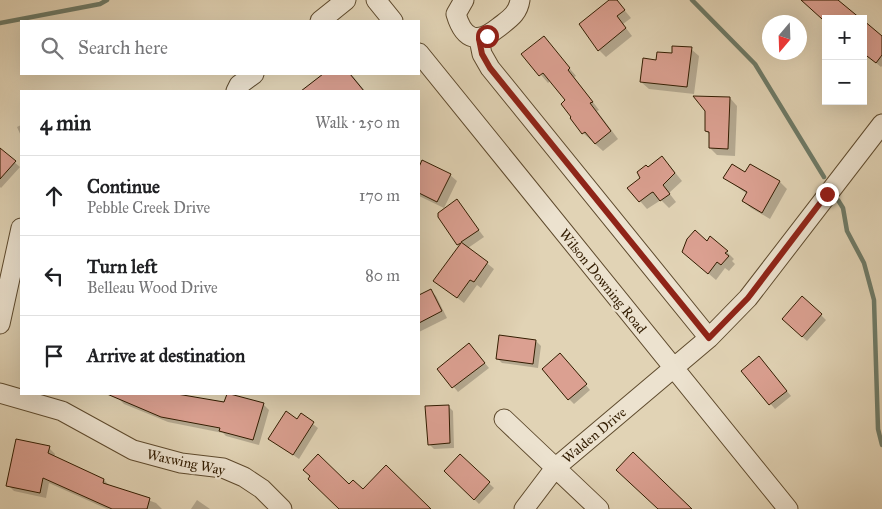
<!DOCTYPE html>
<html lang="en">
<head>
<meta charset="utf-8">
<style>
	:root { --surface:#fff; --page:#f6f6f6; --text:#202124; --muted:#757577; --line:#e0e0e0 }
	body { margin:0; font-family:"IM FELL Great Primer",serif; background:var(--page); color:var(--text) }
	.controls { position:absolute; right:15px; top:15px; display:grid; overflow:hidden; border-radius:0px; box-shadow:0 5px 20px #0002 }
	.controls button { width:45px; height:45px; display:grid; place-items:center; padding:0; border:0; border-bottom:1px solid var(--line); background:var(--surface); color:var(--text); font:25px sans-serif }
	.compass { position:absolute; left:762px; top:15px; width:45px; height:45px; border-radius:50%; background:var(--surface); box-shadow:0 5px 20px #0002; rotate:199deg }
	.stop { position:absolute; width:15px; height:15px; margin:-11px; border:4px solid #8f2418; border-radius:50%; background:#fff }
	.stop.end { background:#8f2418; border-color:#fff; box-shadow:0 1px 5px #0008 }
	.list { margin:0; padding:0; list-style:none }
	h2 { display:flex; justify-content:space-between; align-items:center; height:65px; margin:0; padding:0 20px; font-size:21px }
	h2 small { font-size:16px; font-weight:400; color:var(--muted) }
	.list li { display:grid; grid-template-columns:32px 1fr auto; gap:15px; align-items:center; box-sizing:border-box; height:80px; padding:0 20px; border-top:1px solid var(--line) }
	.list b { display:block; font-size:19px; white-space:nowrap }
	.list p { margin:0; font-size:16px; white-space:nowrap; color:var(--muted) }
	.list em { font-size:16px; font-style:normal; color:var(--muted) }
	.icon { flex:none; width:28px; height:28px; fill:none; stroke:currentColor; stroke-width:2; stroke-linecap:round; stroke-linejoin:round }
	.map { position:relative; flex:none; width:882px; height:509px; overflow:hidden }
	.search { position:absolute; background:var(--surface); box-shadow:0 5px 20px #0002; left:20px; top:20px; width:400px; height:55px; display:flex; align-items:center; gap:12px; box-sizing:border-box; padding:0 18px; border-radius:0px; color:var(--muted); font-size:19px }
	.panel { position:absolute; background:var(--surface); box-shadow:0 5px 20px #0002; left:20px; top:90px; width:400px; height:305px; border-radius:0px }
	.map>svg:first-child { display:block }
</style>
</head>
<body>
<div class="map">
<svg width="882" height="509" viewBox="0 0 882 509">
	<rect width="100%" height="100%" fill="#e1d3b5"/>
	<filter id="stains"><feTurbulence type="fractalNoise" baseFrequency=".004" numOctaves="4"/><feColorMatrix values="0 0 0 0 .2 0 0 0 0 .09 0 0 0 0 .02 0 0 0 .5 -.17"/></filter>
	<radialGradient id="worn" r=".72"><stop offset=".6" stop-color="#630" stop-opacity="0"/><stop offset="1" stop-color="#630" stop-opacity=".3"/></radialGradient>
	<path fill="#0003" d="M611 0H616L631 18 623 24 632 36 606 57 599 50Z
		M882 37V66L881 67 863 52Z
		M544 38 576 76 574 77 599 110 597 111 618 139 603 151 583 133 567 100 551 80 548 83 523 54Z
		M691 49 699 56 694 94 649 89 641 82 657 61Z
		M325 74H351L365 91H303Z
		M730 98 737 106 735 156 717 155 710 148V135L706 131Z
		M21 125V136L17 127Z
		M0 150 20 167 1 188 0 187Z
		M423 161 450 175 457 181 444 208 419 196V170Z
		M669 165 682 181 669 193 676 202 669 208 661 200 647 209 640 201 641 178 648 169Z
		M751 165 780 182 787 189 770 219 751 208 743 201 747 194 725 178 746 174Z
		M457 201 484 237 468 248 494 269 481 288 477 285 464 303 435 281 460 246Z
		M727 252 734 259 732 261 735 264 729 271 725 268 716 280 689 257Z
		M430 290 436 296 447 318 419 332V296Z
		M821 315 826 320 807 341 788 324Z
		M536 341 541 346 538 368 502 363 497 358Z
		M474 350 489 368 458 392 439 369Z
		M565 360 590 390 574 404 569 399Z
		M764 363 791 396 775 409 743 371Z
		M119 394H170L225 403 263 404 269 410 259 445 226 436 223 433 168 422 124 404 118 398Z
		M448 406 453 411 454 448 434 449 429 444Z
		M301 415 318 428 299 459 270 439 298 420Z
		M49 448 55 454 54 457 104 480 110 486 156 503 162 509H107L49 483 46 498 14 491 8 485Z
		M460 456 494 488 479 504 445 471Z
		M197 500 210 509H191Z"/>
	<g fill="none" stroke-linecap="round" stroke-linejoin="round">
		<path stroke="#6d7a67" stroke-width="4.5" d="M692 0 755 64 824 177
			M0 23 100 4 107 0
			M838 200 843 208 847 231 864 263 874 300 878 429 882 445"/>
	</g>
	<path fill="#dba091" stroke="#321c00" d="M609 0H617L625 10 617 16 626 28 598 51 579 24Z
		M801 0H838L861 19H822Z
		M863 20 882 36V55L876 63 863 53Z
		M544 36 570 68 568 70 593 102 590 103 611 131 595 144 585 132 582 134 570 118 571 117 561 104 565 100 543 73 539 76 521 54Z
		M672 46 692 47 687 87 640 82 643 58 656 60 657 52 672 53Z
		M323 74H350L364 91H301Z
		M693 96 730 97 728 149 709 148V132L705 131V111Z
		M0 148 16 161 0 179Z
		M662 156 675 173 663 185 670 194 660 201 653 192 651 193 639 202 627 188 640 178 637 172 646 165 648 167Z
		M422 160 451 174 437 202 419 193V167Z
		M732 164 745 172 750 164 780 181 762 213 742 201 747 192 723 178Z
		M457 199 479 230 461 242 488 262 474 282 470 280 457 298 433 281 461 243 457 245 438 217V213Z
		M695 230 707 241 710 236 728 251 725 253 729 256 721 265 717 262 708 274 682 252 687 239Z
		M431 289 442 311 419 323V295Z
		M802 296 822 314 802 337 782 319Z
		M499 335 536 340 533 364 496 359Z
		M469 343 485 363 452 388 437 369Z
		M560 353 587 384 568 400 542 369Z
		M759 356 787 391 769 405 741 371Z
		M107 394H177L224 402 227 394H230L264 403 253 440 219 431 220 428 161 417Z
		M449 405 450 443 428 445 425 406Z
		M286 411 297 419 301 413 314 422 293 455 268 439Z
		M16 439 50 446 48 453 104 479 103 483 150 498 147 509H112L43 478 40 493 6 486Z
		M633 452 664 482 692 509H658L616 470Z
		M318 454 349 484 353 480 363 489 386 465 431 509H339L308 479 310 476 303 470Z
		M460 454 490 482 474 500 444 471Z"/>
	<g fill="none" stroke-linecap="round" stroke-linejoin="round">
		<defs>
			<path id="minor" d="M376 0 393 21
				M464 0 456 14C464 41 478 44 499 27 509 19 518 14 520 0
				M320 21 346 0
				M479 39 482 54 490 68 709 338
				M419 53 788 509
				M236 91 239 85 254 74
				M0 324 21 228
				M0 393 62 411 133 450 181 463 223 468 244 477 262 489 282 509
				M504 419 599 509
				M524 509 555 468 709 338 748 298 882 124"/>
		</defs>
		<use href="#minor" stroke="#5e4a2d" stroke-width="21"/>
		<use href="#minor" stroke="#ece2cf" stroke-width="19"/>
	</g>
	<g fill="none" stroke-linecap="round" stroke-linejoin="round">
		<path stroke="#8f2418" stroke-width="6" d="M487 36 479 39 482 54 490 68 709 338 748 298 827 194"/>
	</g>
	<g text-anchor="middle" stroke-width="4.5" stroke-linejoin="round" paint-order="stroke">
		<g font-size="14" fill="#321c00" stroke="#ece2cf">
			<text transform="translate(603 281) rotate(51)" y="5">Wilson Downing Road</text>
			<text transform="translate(594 435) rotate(-40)" y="5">Walden Drive</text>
			<text transform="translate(186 462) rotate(12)" y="5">Waxwing Way</text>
		</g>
	</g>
	<rect width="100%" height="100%" filter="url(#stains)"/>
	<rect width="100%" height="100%" fill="url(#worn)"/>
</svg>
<div class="controls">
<button>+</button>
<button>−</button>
</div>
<svg class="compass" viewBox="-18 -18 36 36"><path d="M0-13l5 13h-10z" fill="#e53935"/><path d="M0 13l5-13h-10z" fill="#757577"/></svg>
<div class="stop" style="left:487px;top:36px"></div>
<div class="stop end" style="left:827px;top:194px"></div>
<div class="search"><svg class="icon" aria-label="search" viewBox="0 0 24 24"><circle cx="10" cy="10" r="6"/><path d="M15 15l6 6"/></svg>Search here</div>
<section class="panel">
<h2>4 min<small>Walk · 250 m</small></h2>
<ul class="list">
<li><svg class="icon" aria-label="ahead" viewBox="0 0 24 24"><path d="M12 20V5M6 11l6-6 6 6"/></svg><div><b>Continue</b><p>Pebble Creek Drive</p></div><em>170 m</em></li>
<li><svg class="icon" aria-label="left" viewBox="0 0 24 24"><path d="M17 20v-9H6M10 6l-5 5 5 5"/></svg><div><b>Turn left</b><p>Belleau Wood Drive</p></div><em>80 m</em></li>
<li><svg class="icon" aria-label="arrive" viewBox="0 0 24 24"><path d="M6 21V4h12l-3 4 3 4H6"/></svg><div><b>Arrive at destination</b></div></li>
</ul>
</section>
</div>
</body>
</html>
